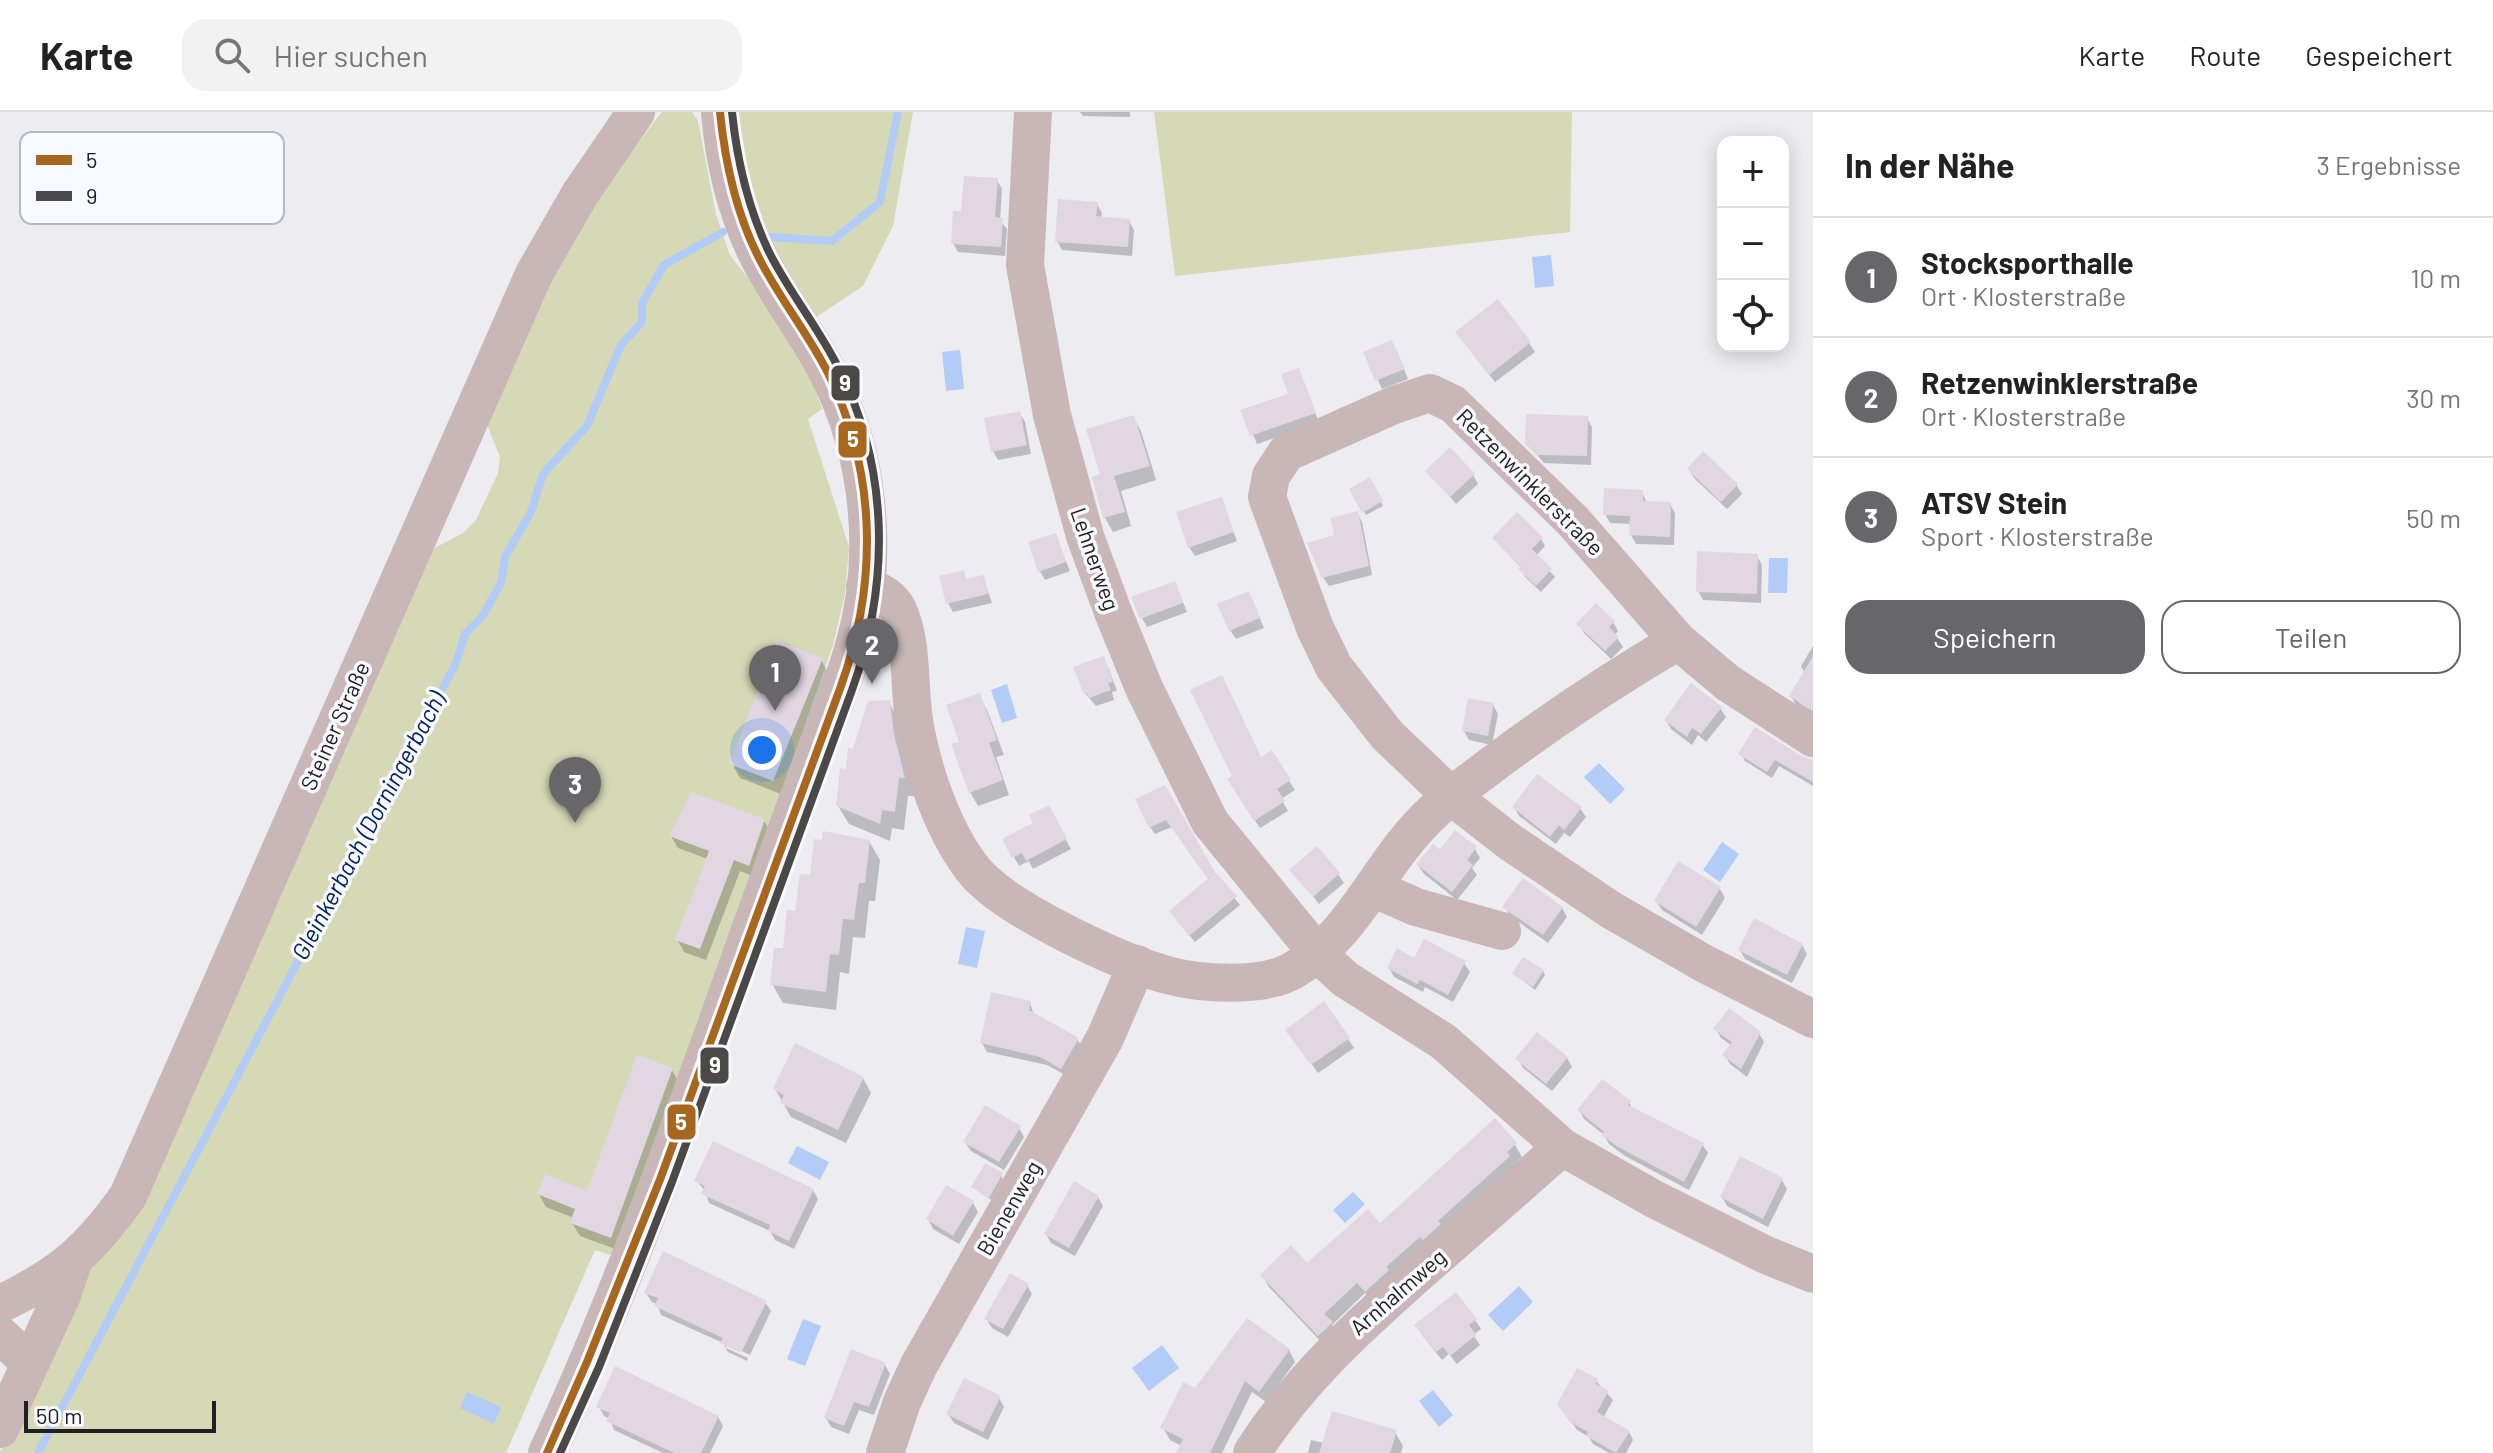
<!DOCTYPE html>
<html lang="de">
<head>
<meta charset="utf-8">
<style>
	:root { --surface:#fff; --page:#f2f2f2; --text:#222; --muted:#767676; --line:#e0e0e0; --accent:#67676a }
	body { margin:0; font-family:Barlow,sans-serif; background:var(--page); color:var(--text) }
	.controls { position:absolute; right:24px; top:24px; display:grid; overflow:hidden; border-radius:16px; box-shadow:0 4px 20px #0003 }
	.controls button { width:72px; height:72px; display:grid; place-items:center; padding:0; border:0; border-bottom:2px solid var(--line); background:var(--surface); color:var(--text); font:40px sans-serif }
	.scale { position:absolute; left:24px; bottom:20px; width:192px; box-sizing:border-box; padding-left:8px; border:4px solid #202022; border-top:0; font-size:22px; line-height:28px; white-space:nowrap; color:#202022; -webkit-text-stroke:6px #f8f9fe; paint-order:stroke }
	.you { position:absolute; left:762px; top:638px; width:28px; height:28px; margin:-20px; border:6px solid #fff; border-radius:50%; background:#1a73e8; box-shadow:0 0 0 12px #1a73e833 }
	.badge { display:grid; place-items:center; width:52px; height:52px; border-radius:50%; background:var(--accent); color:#fff; font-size:26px; font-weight:700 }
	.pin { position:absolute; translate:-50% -66px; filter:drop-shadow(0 2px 4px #0008) }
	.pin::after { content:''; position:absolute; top:42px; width:28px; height:24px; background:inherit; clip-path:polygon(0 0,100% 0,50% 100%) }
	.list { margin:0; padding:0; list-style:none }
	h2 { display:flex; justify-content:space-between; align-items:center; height:104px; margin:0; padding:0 32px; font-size:34px }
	h2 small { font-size:26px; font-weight:400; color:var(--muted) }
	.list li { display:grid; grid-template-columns:52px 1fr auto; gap:24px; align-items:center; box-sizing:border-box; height:120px; padding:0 32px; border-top:2px solid var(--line) }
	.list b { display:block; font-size:30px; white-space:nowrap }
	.list p { margin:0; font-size:26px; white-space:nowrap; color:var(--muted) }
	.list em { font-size:26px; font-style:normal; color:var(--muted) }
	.actions { display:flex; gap:16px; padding:24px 32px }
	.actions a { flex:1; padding:18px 0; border:2px solid var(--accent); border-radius:24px; text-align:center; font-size:28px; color:var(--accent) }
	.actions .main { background:var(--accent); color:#fff }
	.icon { flex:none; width:44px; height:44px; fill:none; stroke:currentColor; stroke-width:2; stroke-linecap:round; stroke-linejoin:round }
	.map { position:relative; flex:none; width:1813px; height:1341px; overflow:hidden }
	header { display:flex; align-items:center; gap:48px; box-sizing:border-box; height:112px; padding:0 40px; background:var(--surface); border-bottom:2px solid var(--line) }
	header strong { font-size:38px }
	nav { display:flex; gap:44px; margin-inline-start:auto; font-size:28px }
	.search { width:560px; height:72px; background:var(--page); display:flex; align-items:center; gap:20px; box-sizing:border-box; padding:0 28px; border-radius:24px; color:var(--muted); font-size:30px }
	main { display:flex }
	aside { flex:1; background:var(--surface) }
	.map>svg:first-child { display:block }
</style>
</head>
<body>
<header>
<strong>Karte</strong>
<div class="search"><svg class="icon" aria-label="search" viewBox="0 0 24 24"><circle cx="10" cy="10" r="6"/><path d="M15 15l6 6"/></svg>Hier suchen</div>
<nav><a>Karte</a><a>Route</a><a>Gespeichert</a></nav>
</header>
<main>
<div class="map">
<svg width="1813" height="1341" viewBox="0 0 1813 1341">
	<rect width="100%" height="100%" fill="#ececf1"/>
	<path fill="#d5d9b6" d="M662 0H692L698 9 716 103 730 143 779 206 808 256 822 297 808 307 849 435 845 482 833 533 617 1145 595 1138 506 1341H0L427 440 463 421 476 408 498 361 500 345 488 315 485 296 569 119Z
		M736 0H913L893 114 863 174 815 206 784 166 747 66Z
		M1154 0H1572L1570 120 1175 164Z"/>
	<path fill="#b3cbf7" d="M1551 143 1554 174 1535 176 1532 145Z
		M960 238 964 277 946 279 942 240Z
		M1769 446H1788L1787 481H1768Z
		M1007 572 1017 606 1002 611 991 578Z
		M1599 651 1625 677 1610 692 1584 665Z
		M1722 730 1739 742 1720 770 1703 758Z
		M966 815 985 819 977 856 958 852Z
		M797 1034 829 1050 820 1068 788 1051Z
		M1353 1080 1365 1092 1345 1111 1333 1098Z
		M1519 1174 1533 1190 1503 1219 1488 1203Z
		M803 1207 821 1214 805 1254 787 1247Z
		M1162 1233 1179 1256 1149 1279 1132 1256Z
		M1433 1278 1453 1303 1439 1315 1419 1289Z
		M467 1280 501 1295 494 1312 460 1296Z"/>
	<path fill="#0003" d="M1080 0H1130V5L1083 4Z
		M997 68 1002 77 1000 108 1007 117 1005 144 958 140 953 131 963 102Z
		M1097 92 1102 101 1101 107 1129 109 1134 118 1132 144 1062 138 1057 129Z
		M1463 229 1529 231 1535 240 1495 270Z
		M1397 239 1408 267 1382 277 1366 241Z
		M1299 258 1319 311 1257 332 1243 299 1290 283Z
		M1019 301 1025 310 1031 342 998 348 993 339Z
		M1133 305 1141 319 1156 368 1121 379 1131 414 1113 420 1105 406 1094 366 1103 364Z
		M1587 306 1592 315 1591 353 1544 351 1527 331Z
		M1689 357 1736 373 1742 382 1727 397 1694 366Z
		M1428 359 1473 363 1478 372 1456 392Z
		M1369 368 1383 394 1366 403 1352 378Z
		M1642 380 1647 391 1670 392 1675 401 1674 433 1636 432 1631 423V412L1610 411 1605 402Z
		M1221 387 1237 429 1195 444 1189 435Z
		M1357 401 1362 410 1372 463 1329 474 1320 461 1336 425Z
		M1055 423 1070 459 1045 468 1040 459Z
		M1494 426 1541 427 1545 434 1536 444 1555 465 1541 480 1525 465 1522 457Z
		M1757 444 1762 453 1761 491 1703 488 1698 479Z
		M963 460 967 469 983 465 992 491 953 500 948 491Z
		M1175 471 1187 500 1147 515 1142 506Z
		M1253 490 1264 516 1236 527 1230 518Z
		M1613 510 1618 519 1615 523 1623 535 1611 547 1584 521 1579 512Z
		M1813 534V604L1796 593 1791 584 1805 561 1801 554Z
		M821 548 829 562 781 682 740 666 732 652Z
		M1108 555 1117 579 1112 580 1114 588 1096 594 1085 581Z
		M979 584 987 598 1004 643 996 645 1009 683 978 694 970 680 962 631Z
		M889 590 899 609 903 642 914 684H908L904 718 892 716 890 729 849 712 838 694 848 659Z
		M1493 593 1498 602 1492 633 1469 628 1464 619Z
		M1720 596 1726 605 1706 630 1698 623 1692 633 1671 617 1666 608Z
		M1271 641 1295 678 1281 687 1288 699 1260 716 1234 677 1261 647Z
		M1741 642 1813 650V674L1779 654 1772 666 1745 649Z
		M1164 676 1214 761 1240 793 1195 830 1176 807 1209 768 1172 715 1155 722 1150 715Z
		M1514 695 1580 696 1586 705 1570 725 1564 721 1556 732 1519 704Z
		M1048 696 1071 737 1033 757 1029 749 1019 754 1004 728 1036 712Z
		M764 709 771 721 755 765 740 759 706 848 684 840 677 827 708 747 678 736 671 724Z
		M869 729 880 748 875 789H869L865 826 853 825 849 862 840 860 836 898 783 891 772 872 824 731Z
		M1475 737 1480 746 1472 756 1477 763 1457 788 1424 762 1418 753 1440 740Z
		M1292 758 1338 762 1344 771 1319 792Z
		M1720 777 1725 786 1702 823 1662 798 1656 789Z
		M1505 795 1562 796 1567 805 1548 831 1510 804Z
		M1802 833 1807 842 1792 871 1745 847 1740 838Z
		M1415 848 1464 851 1470 860 1453 890 1425 875 1423 880 1394 865 1389 855Z
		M1543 859 1545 863 1535 878 1515 862Z
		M1030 891 1034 904 1077 927 1083 936 1067 964 1047 953 987 940 982 931Z
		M1324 892 1354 936 1318 961 1293 927Z
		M1716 917 1759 921 1764 930 1747 965 1730 952 1725 943 1732 934 1721 926Z
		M1567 946 1572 955 1552 979 1523 956 1518 947Z
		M672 958 679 971 618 1138 580 1124 572 1111 574 1106 546 1095 539 1082H588Z
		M863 966 871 981 846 1031 791 1005 775 977Z
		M1629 990 1633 998 1702 1032 1708 1041 1689 1078 1625 1044 1609 1032 1603 1022 1584 1007 1579 998Z
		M1019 1016 1024 1025 1004 1058 971 1039 965 1030Z
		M1515 1033 1522 1045 1513 1053 1516 1058 1373 1190 1365 1181 1332 1213 1338 1224 1326 1235 1269 1175 1262 1163 1307 1154 1380 1114Z
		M1001 1063 1003 1067 991 1088 973 1075Z
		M1782 1068 1787 1077 1768 1115 1727 1094 1722 1085Z
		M697 1069 813 1078 818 1087 794 1137 775 1128 770 1119 709 1091 705 1079Z
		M1098 1085 1103 1094 1075 1144 1051 1131 1046 1122Z
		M973 1091 978 1100 959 1132 933 1117 928 1107Z
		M1027 1173 1032 1182 1008 1225 992 1216 986 1207Z
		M646 1181 765 1190 771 1199 750 1243 726 1231V1236L748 1246 747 1249 728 1240 723 1231 661 1203 657 1192 652 1190Z
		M1475 1208 1481 1217 1473 1223 1480 1233 1457 1252 1449 1242 1442 1248 1422 1223Z
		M1289 1238 1295 1250 1266 1290 1252 1280 1222 1341H1183L1182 1334 1170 1328 1163 1316 1196 1278Z
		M885 1253 890 1262 874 1303 859 1298 849 1322 831 1315 826 1306Z
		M1596 1269 1613 1288 1603 1306 1629 1320 1633 1328 1626 1341H1609L1593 1332 1589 1325 1577 1318 1565 1301Z
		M999 1286 1004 1295 988 1328 954 1311 948 1302Z
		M599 1295 718 1305 723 1314 710 1341H663L614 1318 610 1307 604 1304Z
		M1395 1320 1403 1334 1401 1341H1308L1311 1328 1324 1331Z"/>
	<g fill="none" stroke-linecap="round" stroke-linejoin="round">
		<path stroke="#b3cbf7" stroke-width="8" d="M771 125 832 129 880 90 898 0
			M38 1341 456 551 465 522 482 505 501 471 505 445 531 400 543 362 587 314 621 233 642 210V191L664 153 723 120"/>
	</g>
	<path fill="#e1d6e2" d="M964 64 998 66 995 105 1003 106 1001 135 951 132 953 99H961Z
		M1058 87 1098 90 1096 104 1130 107 1128 135 1055 130Z
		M1498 187 1531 230 1489 263 1455 220Z
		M1392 228 1405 257 1375 269 1363 240Z
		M1299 256 1316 301 1250 324 1240 298 1288 282 1281 262Z
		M1020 299 1027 333 991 340 984 306Z
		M1526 302 1588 304 1587 344 1537 343 1525 332Z
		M1134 303 1150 354 1114 364 1125 400 1103 406 1092 365 1100 362 1086 317Z
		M1450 335 1475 362 1450 385 1425 359Z
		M1703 339 1738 372 1721 390 1687 357Z
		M1370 365 1383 389 1362 401 1349 377Z
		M1604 376 1643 378V389L1671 390 1670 425 1629 423 1630 404 1603 403Z
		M1222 385 1234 420 1188 436 1176 400Z
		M1358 399 1369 454 1322 466 1307 431 1334 423 1330 406Z
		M1517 400 1543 425 1532 437 1552 457 1536 474 1518 457 1521 455 1492 426Z
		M1056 421 1066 450 1038 460 1028 430Z
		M1697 439 1758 442 1757 482 1696 480Z
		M964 458 966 467 984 463 988 482 946 492 939 464Z
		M1175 469 1183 491 1140 507 1131 485Z
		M1249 479 1260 506 1229 519 1217 492Z
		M1596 491 1615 509 1609 515 1619 525 1605 539 1576 512Z
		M777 529 823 546 773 669 729 652Z
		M1104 544 1113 570 1108 571 1111 578 1089 586 1087 581 1084 582 1073 555Z
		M1813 544V596L1812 599 1789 584Z
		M1222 563 1261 645 1272 638 1291 668 1277 677 1285 689 1254 709 1227 667 1232 664 1190 578Z
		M1691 571 1722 595 1701 622 1692 616 1687 625 1664 608Z
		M980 581 997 628 989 631 1003 668 969 681 951 632 959 630 946 593Z
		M1468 586 1494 591 1488 624 1462 619Z
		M890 588 894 622 905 666H899L895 700 882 698 880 712 836 694 840 656 846 657 848 636 853 637 868 589Z
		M1755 615 1801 644 1813 648V670L1775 648 1767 660 1738 642Z
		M1537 662 1582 695 1564 718 1559 713 1550 725 1512 695Z
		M1165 673 1215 760 1237 784 1189 824 1169 799 1211 764 1207 766 1166 708 1149 716 1135 687Z
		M691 680 765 707 749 754 734 748 700 837 675 828 709 739 669 724Z
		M1049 693 1067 727 1026 749 1022 741 1012 746 1002 727 1033 711 1029 703Z
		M1455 718 1477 735 1467 748 1473 753 1452 780 1416 752 1433 732 1440 737Z
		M823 719 870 728 865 771H859L854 808 843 807 839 843 830 842 826 880 770 873 774 836H783L787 798 795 799 800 762 810 763 814 727 822 728Z
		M1317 734 1340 761 1313 785 1289 758Z
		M1678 749 1721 775 1696 815 1654 789Z
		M1523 766 1563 795 1543 823 1502 795Z
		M1754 806 1803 832 1787 863 1738 838Z
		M1424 827 1466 849 1448 883 1420 868 1417 872 1387 856 1397 836 1414 846Z
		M1523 845 1544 858 1533 875 1512 862Z
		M991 880 1031 889 1029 898 1079 926 1061 957 1040 945 980 931Z
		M1324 889 1350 926 1311 953 1285 918Z
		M1729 896 1761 920 1741 957 1722 943 1732 930 1713 917Z
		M1537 920 1568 945 1546 972 1515 947Z
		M795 931 864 965 838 1018 780 991 784 983 773 977Z
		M637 943 673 956 611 1126 570 1111 575 1097 537 1082 545 1062 587 1079Z
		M1602 967 1631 989 1628 993 1704 1031 1684 1070 1618 1035 1601 1023 1604 1020 1577 998Z
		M985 993 1021 1014 999 1050 963 1030Z
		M1495 1006 1517 1031 1507 1040 1510 1044 1438 1109 1441 1112 1423 1128 1420 1125 1386 1155 1389 1158 1365 1180 1357 1171 1324 1202 1333 1210 1318 1224 1260 1163 1291 1133 1307 1151 1368 1097 1380 1111Z
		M713 1029 814 1077 789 1129 768 1119 770 1113 701 1082 705 1074 694 1069Z
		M1740 1044 1783 1066 1763 1107 1720 1085Z
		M985 1051 1003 1061 989 1086 971 1075Z
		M1074 1069 1099 1084 1069 1136 1044 1122Z
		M946 1073 974 1089 953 1124 926 1107Z
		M663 1139 767 1189 741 1241 720 1231 723 1226 654 1194 658 1186 644 1181Z
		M1010 1161 1029 1172 1003 1217 984 1207Z
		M1456 1180 1477 1207 1469 1213 1476 1223 1450 1244 1443 1235 1436 1240 1414 1213Z
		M1247 1206 1290 1237 1259 1280 1245 1269 1210 1341H1176L1183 1327 1160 1316 1183 1270 1195 1276Z
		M851 1237 886 1251 869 1295 854 1290 844 1314 824 1306Z
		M615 1254 719 1304 701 1341H674L606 1309 610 1301 596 1295Z
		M1577 1256 1598 1267 1595 1272 1609 1278 1597 1300 1630 1319 1616 1341 1586 1324 1588 1320 1570 1310 1557 1292Z
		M964 1266 1001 1284 983 1320 946 1302Z
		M1332 1299 1397 1318 1390 1341H1319Z"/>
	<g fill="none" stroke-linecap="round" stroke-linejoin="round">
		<path stroke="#c8b7b6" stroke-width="38" d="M1033 0 1025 153 1052 303 1085 424 1113 500 1144 576 1210 710 1317 841 1345 867 1444 930 1562 1035 1654 1087 1766 1143 1813 1162
			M865 475C879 478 891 484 898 498 912 528 909 568 913 600 915 623 922 647 929 670 940 702 954 735 976 761 1010 799 1117 849 1167 863 1200 872 1261 876 1292 859 1356 823 1379 750 1431 702 1451 682 1475 666 1497 649 1556 605 1615 566 1678 529
			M1813 626 1728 571 1678 529 1573 409 1453 292 1430 281 1394 293 1286 341 1271 364 1267 385 1315 516 1334 555 1387 623 1451 684 1510 730 1611 798 1705 852 1813 907
			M1373 776 1416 795 1502 819
			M0 1192C60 1164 90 1138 128 1084L534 162 580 82 636 0
			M0 1223 30 1251
			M0 1317 62 1183 73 1150
			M547 1341C659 1101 735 844 832 598 840 577 848 556 854 534 880 446 870 343 828 261 808 222 780 186 759 146 737 102 724 50 720 0
			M885 1341 902 1290 919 1253 1105 926 1137 852
			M1252 1341C1299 1267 1358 1215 1423 1157 1470 1116 1516 1076 1562 1035"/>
		<defs>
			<path id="bus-1" d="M547 1341 587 1250 661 1065 841 574C878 471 877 361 828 261 808 221 779 186 759 146 736 101 725 50 720 0"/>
			<path id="bus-2" d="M560 1341 599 1255 672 1070 852 578C890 472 890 357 838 255 818 215 789 180 769 140 748 96 737 48 732 0"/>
		</defs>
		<use href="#bus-1" stroke="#f8f9fe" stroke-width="14"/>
		<use href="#bus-2" stroke="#f8f9fe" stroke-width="14"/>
		<use href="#bus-1" stroke="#a7671f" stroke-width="8"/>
		<use href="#bus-2" stroke="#4a4948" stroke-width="8"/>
	</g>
	<g text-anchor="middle" stroke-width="7" stroke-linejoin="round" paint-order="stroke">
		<g font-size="22" fill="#202022" stroke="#f8f9fe">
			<text transform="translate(1530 370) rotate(45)" y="8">Retzenwinklerstraße</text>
			<text transform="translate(1095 447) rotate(71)" y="8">Lehnerweg</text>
			<text transform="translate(335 614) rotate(-66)" y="8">Steiner Straße</text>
			<text transform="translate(1009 1096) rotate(-60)" y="8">Bienenweg</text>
			<text transform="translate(1398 1180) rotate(-41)" y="8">Arnhalmweg</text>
		</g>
		<g font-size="24" font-style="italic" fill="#022266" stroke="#f8f9fe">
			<text transform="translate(369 714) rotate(-62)" y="8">Gleinkerbach (Dorningerbach)</text>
		</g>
	</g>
	<rect x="20" y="20" width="264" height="92" rx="12" fill="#f8f9fe" stroke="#b7b8bc" stroke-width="2"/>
	<rect x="36" y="43" width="36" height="10" fill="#a7671f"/>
	<rect x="36" y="79" width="36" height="10" fill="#4a4948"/>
	<g font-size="22" fill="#202022">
		<text x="86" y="56">5</text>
		<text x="86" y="92">9</text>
	</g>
	<g stroke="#f8f9fe" stroke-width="3">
		<rect x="830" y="252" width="31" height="38" rx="8" fill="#4a4948"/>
		<rect x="837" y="308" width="31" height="39" rx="8" fill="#a7671f"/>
		<rect x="699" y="934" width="31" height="39" rx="8" fill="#4a4948"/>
		<rect x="666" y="991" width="31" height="38" rx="8" fill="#a7671f"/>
	</g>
	<g font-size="22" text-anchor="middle" font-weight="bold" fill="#fff">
		<text x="845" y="279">9</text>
		<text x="853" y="335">5</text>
		<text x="715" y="961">9</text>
		<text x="681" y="1018">5</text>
	</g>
</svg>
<div class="controls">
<button>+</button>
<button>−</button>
<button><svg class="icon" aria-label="locate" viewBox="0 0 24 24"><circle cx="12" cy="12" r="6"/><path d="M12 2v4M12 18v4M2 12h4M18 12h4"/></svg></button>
</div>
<div class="scale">50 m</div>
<div class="you"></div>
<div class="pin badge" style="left:775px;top:599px">1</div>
<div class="pin badge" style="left:872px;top:572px">2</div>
<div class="pin badge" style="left:575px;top:711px">3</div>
</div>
<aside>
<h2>In der Nähe<small>3 Ergebnisse</small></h2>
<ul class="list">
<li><span class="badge">1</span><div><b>Stocksporthalle</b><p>Ort · Klosterstraße</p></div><em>10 m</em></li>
<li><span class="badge">2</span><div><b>Retzenwinklerstraße</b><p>Ort · Klosterstraße</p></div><em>30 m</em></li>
<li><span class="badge">3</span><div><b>ATSV Stein</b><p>Sport · Klosterstraße</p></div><em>50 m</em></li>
</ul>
<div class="actions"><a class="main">Speichern</a><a>Teilen</a></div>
</aside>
</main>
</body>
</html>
